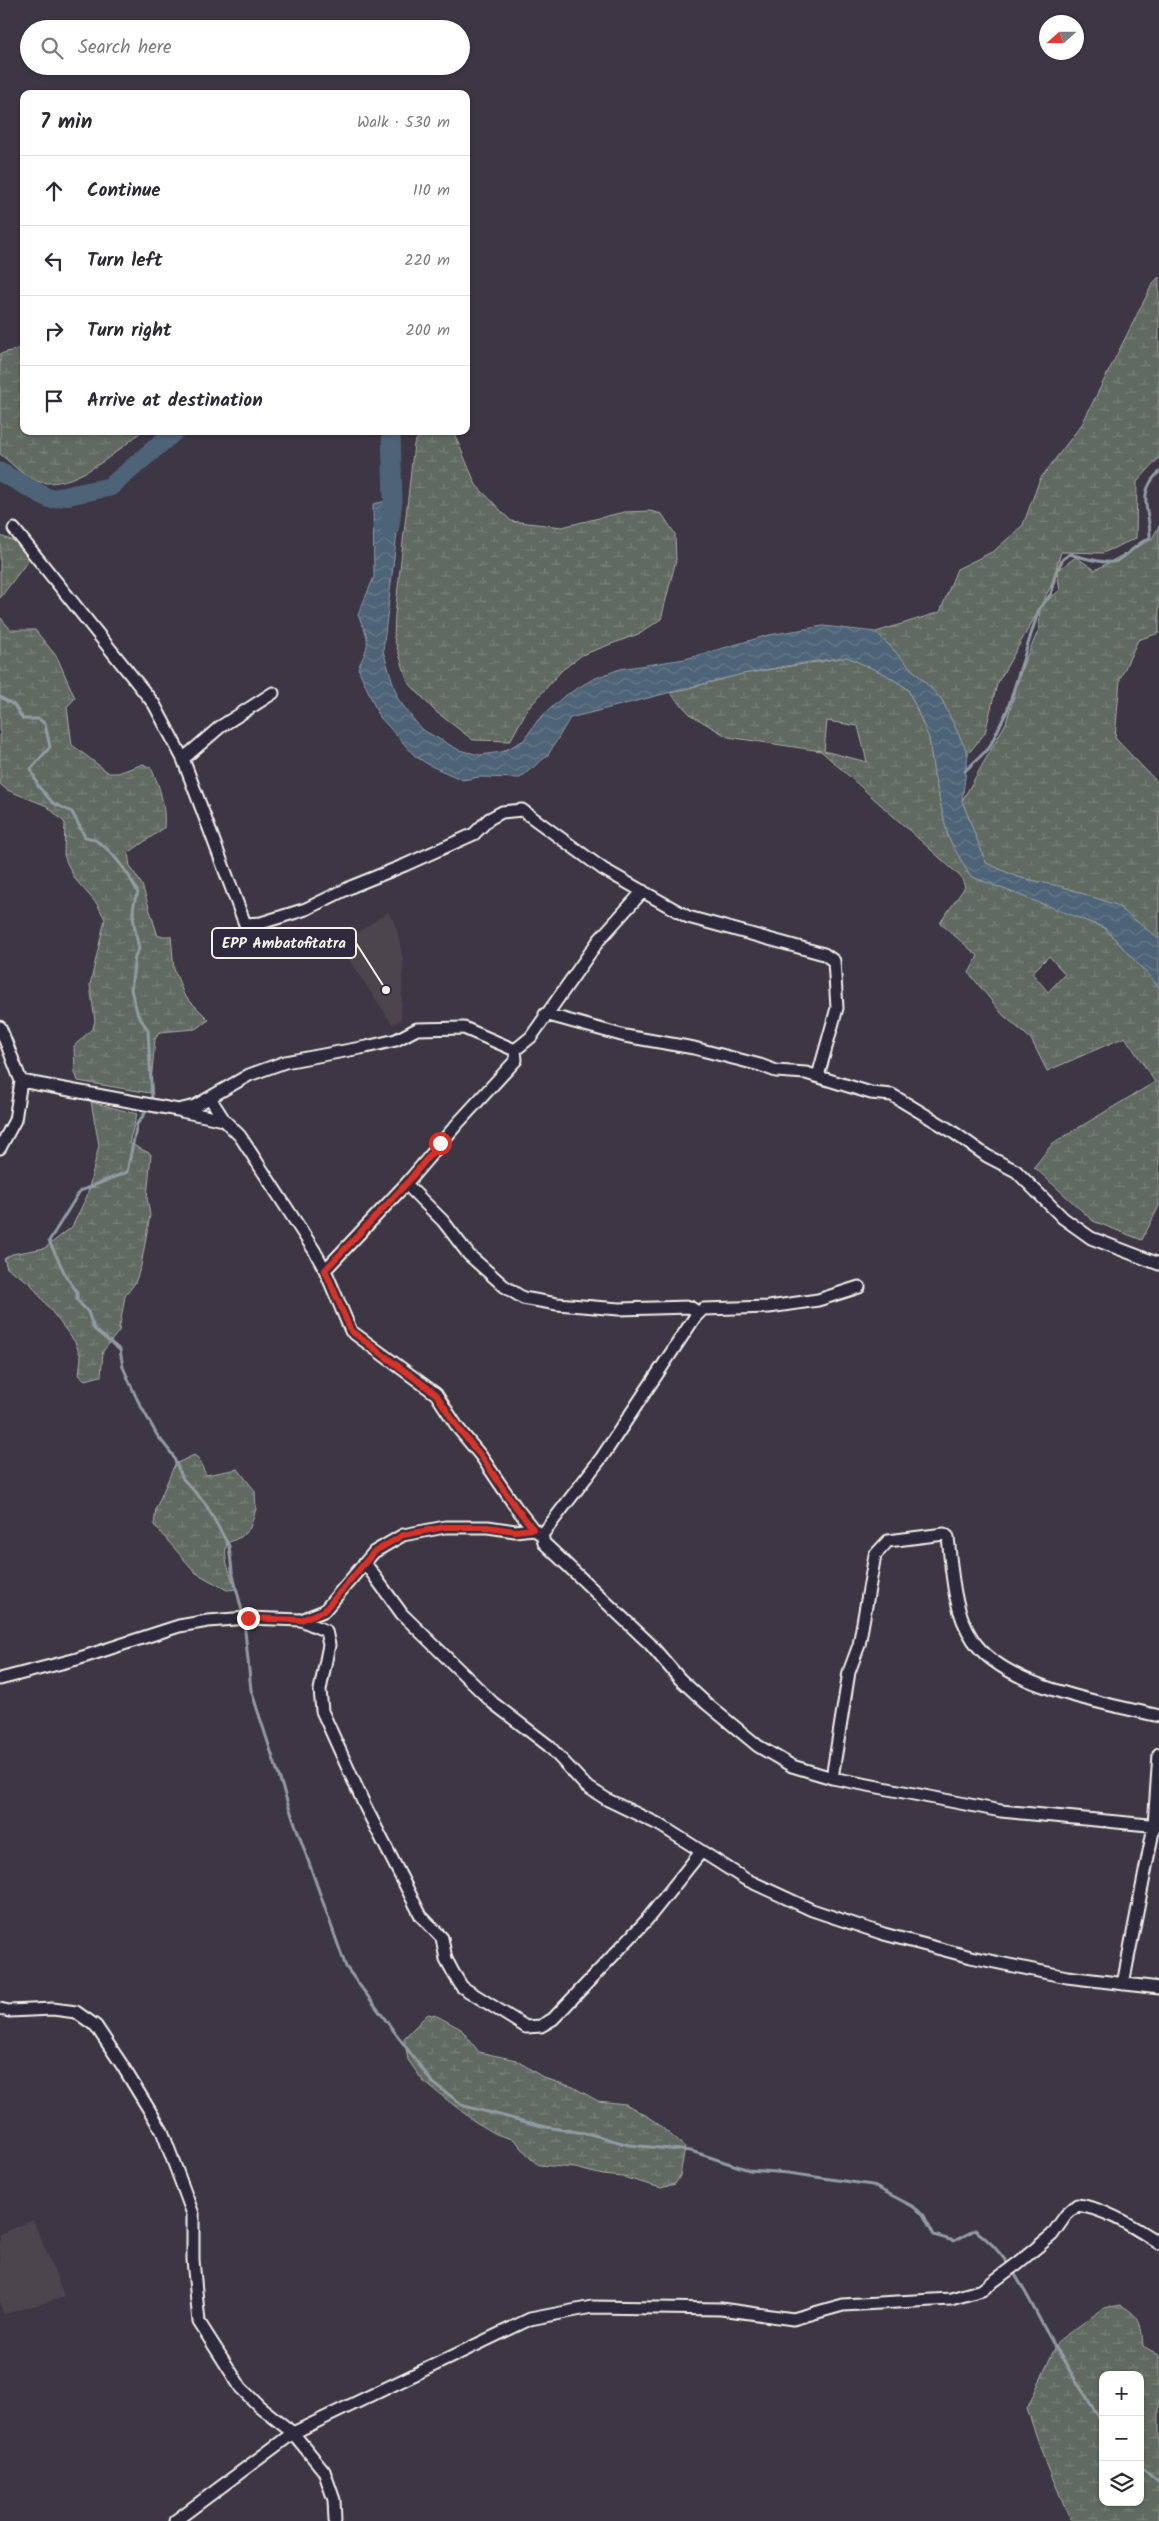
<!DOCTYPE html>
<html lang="en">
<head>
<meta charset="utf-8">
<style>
	:root { --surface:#fff; --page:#f2f2f3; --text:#2b2b33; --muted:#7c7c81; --line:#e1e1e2 }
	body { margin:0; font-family:Kalam,sans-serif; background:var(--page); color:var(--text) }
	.controls { position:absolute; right:15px; bottom:15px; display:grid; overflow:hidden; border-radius:10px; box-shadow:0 1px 4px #0004 }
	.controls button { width:45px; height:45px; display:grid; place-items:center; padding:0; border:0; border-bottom:1px solid var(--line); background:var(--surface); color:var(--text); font:25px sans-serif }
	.compass { position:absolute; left:1039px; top:15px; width:45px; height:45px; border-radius:50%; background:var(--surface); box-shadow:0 1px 4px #0004; rotate:249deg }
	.stop { position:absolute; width:15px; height:15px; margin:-11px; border:4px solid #d93025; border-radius:50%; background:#fff }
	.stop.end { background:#d93025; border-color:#fff; box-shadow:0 1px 5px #0008 }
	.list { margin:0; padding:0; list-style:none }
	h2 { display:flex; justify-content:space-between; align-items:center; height:65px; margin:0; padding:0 20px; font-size:21px }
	h2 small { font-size:16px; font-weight:400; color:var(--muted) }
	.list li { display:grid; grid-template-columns:32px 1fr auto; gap:15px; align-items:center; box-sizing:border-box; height:70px; padding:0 20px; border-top:1px solid var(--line) }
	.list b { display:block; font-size:19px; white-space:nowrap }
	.list em { font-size:16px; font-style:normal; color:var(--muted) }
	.icon { flex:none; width:28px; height:28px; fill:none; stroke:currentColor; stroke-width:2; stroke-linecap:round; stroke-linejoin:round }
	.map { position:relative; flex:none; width:1159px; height:2521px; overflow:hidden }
	.search { position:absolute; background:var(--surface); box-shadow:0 1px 4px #0004; left:20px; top:20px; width:450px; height:55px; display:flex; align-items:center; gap:12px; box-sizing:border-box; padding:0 18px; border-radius:28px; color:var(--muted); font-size:19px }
	.panel { position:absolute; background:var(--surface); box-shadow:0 1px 4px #0004; left:20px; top:90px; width:450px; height:345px; border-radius:10px }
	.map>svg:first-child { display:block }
</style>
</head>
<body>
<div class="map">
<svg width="1159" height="2521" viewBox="0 0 1159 2521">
	<defs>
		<pattern id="wetland-marsh" width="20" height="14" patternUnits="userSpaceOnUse" patternTransform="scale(1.25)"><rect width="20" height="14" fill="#606b60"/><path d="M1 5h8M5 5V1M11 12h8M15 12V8" fill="none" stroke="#778177"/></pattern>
		<pattern id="water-waves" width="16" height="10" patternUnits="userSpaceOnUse" patternTransform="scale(1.25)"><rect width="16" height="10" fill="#4d6477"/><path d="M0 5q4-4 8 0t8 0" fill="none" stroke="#677b8a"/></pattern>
	</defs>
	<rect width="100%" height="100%" fill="#3d3644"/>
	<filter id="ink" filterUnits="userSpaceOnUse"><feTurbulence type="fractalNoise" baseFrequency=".02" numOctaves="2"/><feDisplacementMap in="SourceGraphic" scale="10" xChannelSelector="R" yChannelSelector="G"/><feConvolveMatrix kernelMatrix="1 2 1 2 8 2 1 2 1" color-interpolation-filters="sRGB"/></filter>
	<g filter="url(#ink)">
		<path fill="#4e444d" d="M388 912 397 929 403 961 401 1019 393 1025 339 945Z
			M33 2220 65 2297 4 2314 0 2304V2234Z"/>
		<path fill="url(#wetland-marsh)" stroke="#aaaea4" fill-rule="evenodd" d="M1159 277V458L1137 482 1136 538 1103 553 1061 552 1051 586 1040 607 1060 590 1057 571 1076 557 1095 570 1152 539 1159 526V633L1138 640 1120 679 1115 738 1159 784V939L1116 905 1063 887 1017 877 986 863 962 801 1006 723 1023 665 1039 629 1040 608 997 684 985 733 968 754 942 700 876 632 940 612 957 569 994 551 1023 525 1040 479 1082 424 1153 283Z
			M24 347V431H142C117 452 64 498 30 478 19 472 9 461 0 454V354Z
			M422 431H453L476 485 511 521 562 527 624 512 650 511 662 514 675 534 676 560 661 619 641 633 582 655 561 671 527 710 510 741 473 740 435 711 408 682 394 638 395 614 414 444Z
			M0 536 17 542 28 554 27 562 0 598Z
			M0 617 11 630H35L57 657 75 698 67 707 72 745 109 773H118L143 764 151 768C160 786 166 808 164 828L128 853 130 866 142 885 158 936H171L174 969 184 995 209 1020 195 1029 160 1032 155 1039 150 1093 78 1081 75 1072 74 1046 93 1028 95 1021 90 985 105 919 97 904 75 879 67 863 64 855 65 823 47 806 7 790 0 784Z
			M847 657 885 674 908 689 929 738 934 774 948 837 970 876 1105 928 1159 987V1206L1142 1240 1093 1221 1034 1167 1053 1143 1155 1082 1125 1037 1047 1071 1031 1039 1003 1015 969 973 978 956 940 923 965 887 961 877 821 751 728 737 691 715 670 693 742 674ZM827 721 858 726 867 762 824 751ZM1049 956 1065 974 1048 992 1032 973Z
			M91 1102 137 1114 129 1143 151 1154 147 1198 150 1215 141 1266 135 1283 125 1296 119 1331 103 1351 101 1376 85 1380 79 1375 81 1357 75 1342 30 1283 7 1268 4 1259 12 1254 45 1248 72 1227 87 1196 99 1145Z
			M194 1455 198 1458 206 1475 238 1469 255 1491 256 1509 250 1528 241 1537 227 1543C222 1558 231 1575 236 1589L227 1590 196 1573 154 1525 156 1508 175 1464Z
			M428 2014 437 2016 461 2029 479 2052 516 2060 544 2078 573 2087 598 2101 626 2104 652 2119 685 2147 680 2176 675 2184 661 2188 623 2177 603 2175 575 2168 539 2165 531 2159 515 2140 496 2134 474 2121 423 2081 408 2060 404 2038Z
			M1121 2305C1141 2317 1141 2323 1143 2346L1159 2355V2521H1071L1044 2458 1027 2409 1058 2341 1104 2308ZM1103 2375H1140V2502H1103Z"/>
		<path fill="url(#water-waves)" stroke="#909ca4" d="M401 498 383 651 398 699 421 729 459 750 480 755 502 752 524 740 538 720 563 697 593 679 620 669 685 659 769 635 823 626 876 632 942 700 968 754 962 801 986 863 1017 877 1063 887 1116 905 1159 939V987L1105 928 970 876 948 837 934 774 929 738 908 689 885 674 847 657 809 662 742 674 570 718 548 755 520 778 479 777 463 780 431 766 415 756 379 716 358 668C371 641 370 642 358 615L374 577 373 504Z"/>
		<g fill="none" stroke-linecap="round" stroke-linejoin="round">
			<path stroke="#909ca4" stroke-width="3" d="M0 697 14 705 23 719H39L45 724 50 747 31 769 38 786 53 803 72 812 85 837C106 839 130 875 138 893 128 909 136 932 139 949L135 956 131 990 138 1015 148 1030 152 1100
				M965 771 989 748 1007 711 1039 609 1051 594 1056 572 1063 559 1070 554C1080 557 1108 565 1117 561 1130 554 1136 543 1150 538 1151 511 1135 495 1159 472
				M148 1109 137 1124 127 1172 80 1191 49 1241 67 1278 77 1292V1300L88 1312 94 1329 120 1350 123 1367 137 1399 157 1435 172 1454 183 1479 205 1503 229 1546 232 1571 243 1615
				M244 1621 251 1690 288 1804 346 1967 432 2082 464 2106 546 2127 590 2134 629 2145 691 2151 749 2170 788 2173 872 2185 912 2206 923 2214 934 2235 954 2241 975 2230C1010 2255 1025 2293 1045 2329 1063 2361 1084 2393 1103 2424
				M1140 2466 1159 2483"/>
			<path stroke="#4d6477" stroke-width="19" d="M0 472 50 499 110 487 175 431
				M390 526 393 500 391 431"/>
			<defs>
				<path id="street" d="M14 529 154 704 183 759 245 924 261 923 306 909 353 886 405 865 474 834 489 819 502 812 522 810 603 869 688 917 824 954 834 961 837 1008 818 1076
					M183 759 220 727 273 693
					M545 1014 625 1036 694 1048 760 1065 776 1071 806 1073 871 1093 892 1095 950 1130 987 1156 1016 1171 1063 1218 1091 1238 1159 1264
					M0 1027 21 1081
					M210 1098 224 1120 240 1136 314 1250 325 1270 351 1331 436 1394 458 1428 481 1456 515 1506 533 1529
					M181 1111 224 1120
					M0 1148 15 1120 21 1081 178 1110 195 1106 249 1075 285 1062 366 1047 396 1040 417 1029 464 1028 515 1050 531 1037 599 940 643 891
					M406 1184 443 1221 469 1255 504 1286 523 1298 557 1304 619 1309 690 1307 699 1313
					M325 1270 406 1184 458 1123 516 1060 515 1050
					M542 1535 602 1457 695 1317 703 1309 769 1307 818 1300 859 1287
					M365 1563 402 1614 493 1703 549 1746 586 1786 608 1800 660 1825 745 1879 812 1910 884 1934 971 1957 1067 1977 1159 1988
					M301 1620 326 1631 329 1645 320 1690 322 1711 365 1806 421 1916 442 1938 446 1959 454 1974 462 1987 526 2027 541 2026 553 2019 645 1922 701 1852
					M0 1679 77 1659 179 1626 208 1621 248 1618 301 1620 324 1611 374 1552 403 1535 445 1527H488L515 1531 533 1529 542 1535 544 1543 650 1644 680 1679 707 1704 758 1746 792 1766 832 1778 1001 1811 1159 1826
					M832 1778 849 1672 859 1645 875 1555 888 1541 944 1534 948 1537C952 1572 953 1610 973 1640 1005 1688 1105 1703 1159 1716
					M1123 1984 1154 1826 1159 1754
					M0 2009 9 2011 53 2009 76 2012 96 2026 122 2065 162 2131 193 2214V2260L199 2322 241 2388 259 2406 293 2433 324 2471 334 2500 335 2521
					M175 2521 293 2433 530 2319 592 2307 721 2309 793 2319 843 2305 951 2299 982 2290 1018 2263 1052 2235 1066 2215 1077 2205C1105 2208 1135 2228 1159 2243"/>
			</defs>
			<use href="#street" stroke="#f4f1e8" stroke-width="15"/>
			<use href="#street" stroke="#2f2a3d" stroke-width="11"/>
		</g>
	</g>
	<g fill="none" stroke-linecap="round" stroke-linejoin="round" filter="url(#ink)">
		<path stroke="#d93025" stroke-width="6" d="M248 1618 301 1620 324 1611 374 1552 403 1535 445 1527H488L515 1531 533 1529 515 1506 481 1456 458 1428 436 1394 351 1331 325 1270 406 1184 440 1143"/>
	</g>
	<path fill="none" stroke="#f4f1e8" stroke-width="2" d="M386 990L356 943"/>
	<circle fill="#f4f1e8" stroke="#2f2a3d" stroke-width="2" cx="386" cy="990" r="5"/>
	<rect fill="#2f2a3d" stroke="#f4f1e8" stroke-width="2" x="212" y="928" width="144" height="30" rx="5"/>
	<g font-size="15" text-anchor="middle" font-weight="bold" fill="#f4f1e8">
		<text x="284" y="948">EPP Ambatofitatra</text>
	</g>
</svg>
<div class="controls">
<button>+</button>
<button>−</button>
<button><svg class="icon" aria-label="layers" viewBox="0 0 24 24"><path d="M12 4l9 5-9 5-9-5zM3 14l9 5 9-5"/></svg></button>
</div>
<svg class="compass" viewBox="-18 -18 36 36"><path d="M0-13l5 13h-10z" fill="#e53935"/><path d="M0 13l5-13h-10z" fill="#7c7c81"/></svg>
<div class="stop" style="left:440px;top:1143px"></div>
<div class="stop end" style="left:248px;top:1618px"></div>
<div class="search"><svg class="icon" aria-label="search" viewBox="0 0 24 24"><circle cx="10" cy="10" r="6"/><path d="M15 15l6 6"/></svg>Search here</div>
<section class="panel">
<h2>7 min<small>Walk · 530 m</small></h2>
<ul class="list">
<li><svg class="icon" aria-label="ahead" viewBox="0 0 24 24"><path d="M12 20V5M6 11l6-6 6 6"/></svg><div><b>Continue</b></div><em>110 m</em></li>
<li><svg class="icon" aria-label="left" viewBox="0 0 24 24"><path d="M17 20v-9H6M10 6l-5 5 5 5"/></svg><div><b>Turn left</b></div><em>220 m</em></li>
<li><svg class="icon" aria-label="right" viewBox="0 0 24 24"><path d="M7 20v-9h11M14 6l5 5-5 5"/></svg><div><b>Turn right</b></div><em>200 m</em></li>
<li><svg class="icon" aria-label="arrive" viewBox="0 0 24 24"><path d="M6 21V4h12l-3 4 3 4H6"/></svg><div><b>Arrive at destination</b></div></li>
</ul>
</section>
</div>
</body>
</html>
